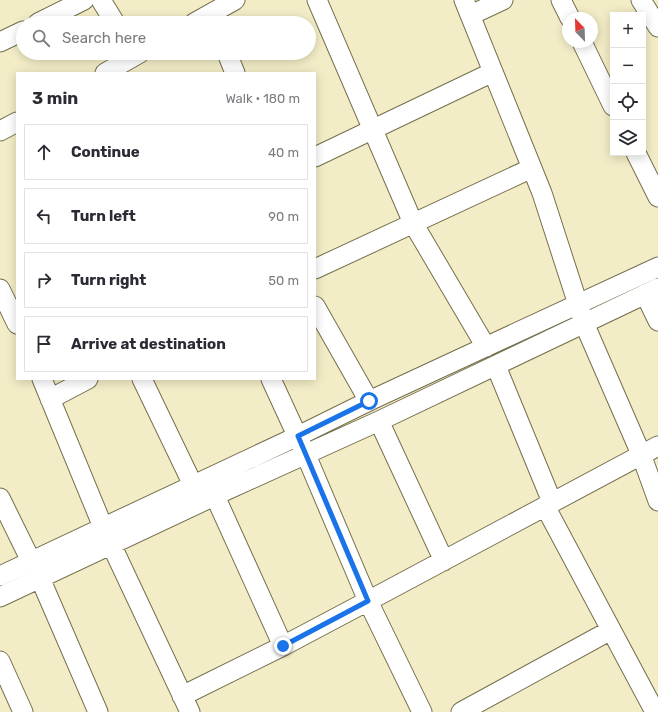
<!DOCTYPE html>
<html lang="en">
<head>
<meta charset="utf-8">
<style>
	:root { --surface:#fff; --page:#f7f7f7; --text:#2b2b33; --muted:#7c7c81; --line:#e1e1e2 }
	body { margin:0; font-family:Rubik,sans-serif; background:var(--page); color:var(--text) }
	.controls { position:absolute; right:12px; top:12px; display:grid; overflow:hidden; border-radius:0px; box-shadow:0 2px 10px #0003 }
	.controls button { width:36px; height:36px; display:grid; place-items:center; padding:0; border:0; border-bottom:1px solid var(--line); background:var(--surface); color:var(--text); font:20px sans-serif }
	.compass { position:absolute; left:562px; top:12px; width:36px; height:36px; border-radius:50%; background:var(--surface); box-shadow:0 2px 10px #0003; rotate:337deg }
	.stop { position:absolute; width:12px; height:12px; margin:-9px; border:3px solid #1a73e8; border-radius:50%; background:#fff }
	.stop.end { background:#1a73e8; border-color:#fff; box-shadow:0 1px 4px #0008 }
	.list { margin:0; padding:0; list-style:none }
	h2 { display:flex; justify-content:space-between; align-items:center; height:52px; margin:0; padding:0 16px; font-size:17px }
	h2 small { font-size:13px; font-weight:400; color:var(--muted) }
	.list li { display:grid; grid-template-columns:26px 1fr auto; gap:12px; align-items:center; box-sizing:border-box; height:56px; margin:0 8px 8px; padding:0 8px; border:1px solid var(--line); border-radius:0px }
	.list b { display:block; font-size:15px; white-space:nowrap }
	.list em { font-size:13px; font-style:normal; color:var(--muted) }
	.icon { flex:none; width:22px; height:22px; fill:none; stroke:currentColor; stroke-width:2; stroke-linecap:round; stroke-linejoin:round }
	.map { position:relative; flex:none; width:658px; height:712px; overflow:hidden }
	.search { position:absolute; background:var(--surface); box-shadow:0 2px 10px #0003; left:16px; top:16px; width:300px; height:44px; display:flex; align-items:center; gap:10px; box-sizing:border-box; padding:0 14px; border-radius:22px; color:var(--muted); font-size:15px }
	.panel { position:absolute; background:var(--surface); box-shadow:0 2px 10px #0003; left:16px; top:72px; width:300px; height:308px; border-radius:0px }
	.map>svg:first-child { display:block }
</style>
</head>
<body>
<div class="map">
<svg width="658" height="712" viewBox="0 0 658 712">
	<rect width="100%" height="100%" fill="#f3edc7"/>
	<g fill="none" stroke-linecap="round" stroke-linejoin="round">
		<defs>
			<path id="minor" d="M101 0 115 23
				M317 0 413 223 486 347
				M464 0 542 193 584 323 641 454 658 501
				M561 0 570 18
				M641 0 658 27
				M471 15 503 0
				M38 23 84 0
				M194 23 235 0
				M0 42 23 31
				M582 42 613 106
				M227 53 235 73
				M105 73 140 53
				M0 131 17 122
				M636 153 658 197
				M315 157 493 72
				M315 269 532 168
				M0 289 17 324
				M645 294 658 321
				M315 306 369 401
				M496 366 552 502
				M42 379 103 527 190 712
				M142 379 193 485
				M271 379 306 455 368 601 422 712
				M50 399 88 379
				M379 421 444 561
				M215 496 283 646
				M0 498 31 561
				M545 506 655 712
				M0 576 298 436 369 401 658 267
				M40 578 98 712
				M0 597 227 490 379 421 658 288
				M0 661 23 712
				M182 696 283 646 383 593 658 446
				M461 712 611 630"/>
		</defs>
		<use href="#minor" stroke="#756f4d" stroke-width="21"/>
		<use href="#minor" stroke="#fff" stroke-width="19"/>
	</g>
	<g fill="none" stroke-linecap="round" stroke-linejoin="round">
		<path stroke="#1a73e8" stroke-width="5" d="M283 646 368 601 298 436 369 401"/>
	</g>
</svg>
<div class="controls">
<button>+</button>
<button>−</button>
<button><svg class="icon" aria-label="locate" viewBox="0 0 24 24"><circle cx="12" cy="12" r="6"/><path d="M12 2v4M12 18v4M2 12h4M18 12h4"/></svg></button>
<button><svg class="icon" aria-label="layers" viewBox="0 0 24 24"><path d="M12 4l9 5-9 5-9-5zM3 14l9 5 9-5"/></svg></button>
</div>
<svg class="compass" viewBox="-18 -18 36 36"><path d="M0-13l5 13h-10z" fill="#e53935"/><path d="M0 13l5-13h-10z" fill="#7c7c81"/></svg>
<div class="stop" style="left:369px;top:401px"></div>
<div class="stop end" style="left:283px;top:646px"></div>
<div class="search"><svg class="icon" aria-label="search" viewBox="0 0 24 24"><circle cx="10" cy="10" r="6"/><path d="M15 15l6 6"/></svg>Search here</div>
<section class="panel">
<h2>3 min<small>Walk · 180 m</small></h2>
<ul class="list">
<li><svg class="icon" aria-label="ahead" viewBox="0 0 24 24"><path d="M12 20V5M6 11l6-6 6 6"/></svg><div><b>Continue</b></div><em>40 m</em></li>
<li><svg class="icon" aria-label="left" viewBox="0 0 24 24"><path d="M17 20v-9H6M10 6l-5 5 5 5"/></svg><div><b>Turn left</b></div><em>90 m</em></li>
<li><svg class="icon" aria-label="right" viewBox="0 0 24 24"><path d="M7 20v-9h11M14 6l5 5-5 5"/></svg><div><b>Turn right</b></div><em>50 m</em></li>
<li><svg class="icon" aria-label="arrive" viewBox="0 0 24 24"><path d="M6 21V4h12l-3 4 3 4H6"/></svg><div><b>Arrive at destination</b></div></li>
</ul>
</section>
</div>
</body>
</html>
